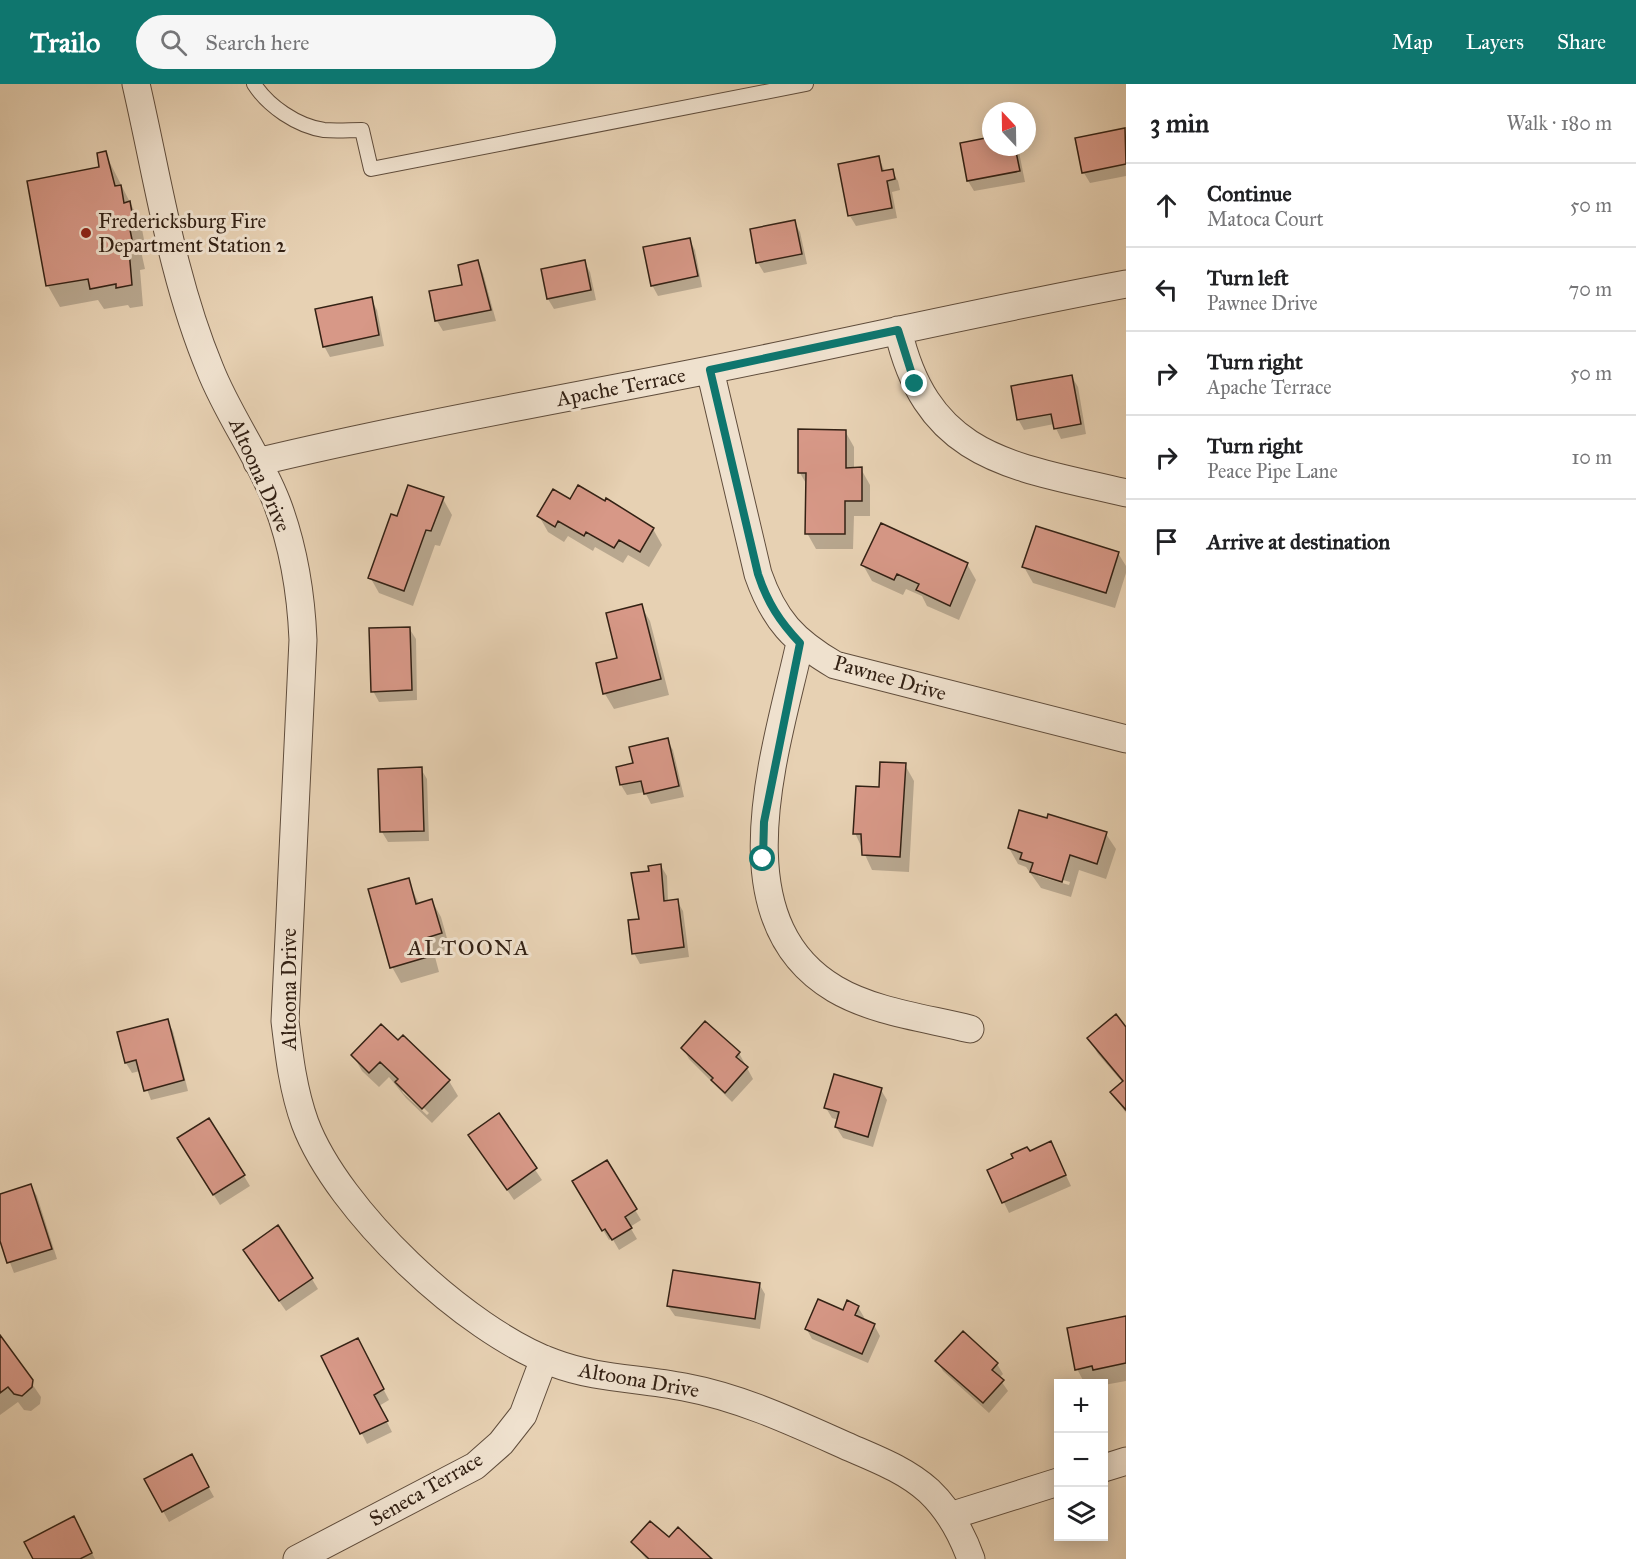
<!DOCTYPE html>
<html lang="en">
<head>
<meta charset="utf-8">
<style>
	:root { --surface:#fff; --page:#f6f6f6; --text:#202124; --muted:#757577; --line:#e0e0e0; --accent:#0f766e }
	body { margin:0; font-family:"IM FELL Great Primer",serif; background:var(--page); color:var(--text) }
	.controls { position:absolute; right:18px; bottom:18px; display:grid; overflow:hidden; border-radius:0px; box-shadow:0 3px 15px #0003 }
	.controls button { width:54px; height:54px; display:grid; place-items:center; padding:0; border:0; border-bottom:2px solid var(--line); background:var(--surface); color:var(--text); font:30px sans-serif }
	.compass { position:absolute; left:982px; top:18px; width:54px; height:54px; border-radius:50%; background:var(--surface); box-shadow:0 3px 15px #0003; rotate:338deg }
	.stop { position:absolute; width:18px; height:18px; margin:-14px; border:4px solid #0f766e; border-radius:50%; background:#fff }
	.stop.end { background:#0f766e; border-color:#fff; box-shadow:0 2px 6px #0008 }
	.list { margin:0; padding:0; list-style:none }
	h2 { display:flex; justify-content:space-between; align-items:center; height:78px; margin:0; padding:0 24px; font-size:26px }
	h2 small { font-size:20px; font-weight:400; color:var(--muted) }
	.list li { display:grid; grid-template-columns:39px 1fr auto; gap:18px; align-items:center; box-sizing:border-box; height:84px; padding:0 24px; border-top:2px solid var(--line) }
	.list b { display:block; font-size:22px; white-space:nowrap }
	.list p { margin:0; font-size:20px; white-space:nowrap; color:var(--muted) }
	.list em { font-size:20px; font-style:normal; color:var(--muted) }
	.icon { flex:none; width:33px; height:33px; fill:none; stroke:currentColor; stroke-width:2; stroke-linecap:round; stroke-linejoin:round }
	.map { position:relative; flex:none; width:1126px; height:1475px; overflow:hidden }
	header { display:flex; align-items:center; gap:36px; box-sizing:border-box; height:84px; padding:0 30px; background:var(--accent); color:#fff }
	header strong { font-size:28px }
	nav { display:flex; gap:33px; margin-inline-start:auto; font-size:21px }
	.search { width:420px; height:54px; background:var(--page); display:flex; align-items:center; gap:15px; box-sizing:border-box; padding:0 21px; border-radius:33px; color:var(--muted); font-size:22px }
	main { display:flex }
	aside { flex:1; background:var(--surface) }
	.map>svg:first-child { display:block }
</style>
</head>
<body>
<header>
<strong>Trailo</strong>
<div class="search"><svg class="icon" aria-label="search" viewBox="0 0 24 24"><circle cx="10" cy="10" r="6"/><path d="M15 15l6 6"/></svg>Search here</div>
<nav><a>Map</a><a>Layers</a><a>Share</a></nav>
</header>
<main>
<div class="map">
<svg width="1126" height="1475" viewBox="0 0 1126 1475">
	<rect width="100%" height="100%" fill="#e7d1b3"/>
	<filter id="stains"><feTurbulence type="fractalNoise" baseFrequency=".00333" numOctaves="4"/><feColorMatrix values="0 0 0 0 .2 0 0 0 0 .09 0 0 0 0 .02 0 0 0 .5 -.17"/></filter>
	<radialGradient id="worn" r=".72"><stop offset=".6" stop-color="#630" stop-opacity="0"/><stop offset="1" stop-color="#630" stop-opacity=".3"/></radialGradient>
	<path fill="#0003" fill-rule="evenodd" d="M1125 46 1126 92 1090 99 1084 89Z
		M991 55V63H1018L1025 98 974 107 968 97 961 60Z
		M105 69 141 140 146 166 141 167 145 185 140 186 143 222 130 224 128 221 104 225 98 216 60 223 48 202 29 98 101 84Z
		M879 74 885 88 892 87 898 97 900 106 892 108 897 134 856 142 850 132Z
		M794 138 800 148 807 180 764 189 758 179 751 147Z
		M689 155 695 166 702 203 658 212 652 201Z
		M477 178 483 189 496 237 443 247 437 237 431 208 464 202Z
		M584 178 590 188 596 216 554 225 548 215Z
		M371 215 377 226 384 262 330 273 324 262Z
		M1072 293 1078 303 1086 350 1061 355 1054 340 1024 346 1018 335Z
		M845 347 854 363V385H861L870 401V432H854L853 465H816L807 449V401L800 389Z
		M443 415 452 431 440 462 435 461 413 522 379 509 370 493 398 434Z
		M539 432 653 445 662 461 649 483 628 471 623 479 595 463 593 467 568 452 564 458 548 448Z
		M1118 469 1126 482V489L1115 524 1033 499 1024 483Z
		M967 480 976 496 959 536 927 522 922 512 906 505 903 511 872 497 863 481Z
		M641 522 650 537 669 611 614 625 605 610 598 580 619 575Z
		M409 544 416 555 417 616 379 618 373 607Z
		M667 656 673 666 684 713 651 720 645 708 627 711 621 701 618 684 635 680Z
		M905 681 914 697 909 788 872 786 855 749 880 704Z
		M421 685 427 695 429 757 388 758 382 748Z
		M1106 750 1116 765 1106 795 1079 786 1071 813 1041 804 1026 783 1018 780 1009 764ZM1038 789 1070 798 1069 801 1038 792Z
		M661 782 667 792 668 818 677 817 683 827 689 873 640 880 634 869 650 788Z
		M408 796 419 820 432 817 441 833 450 865 434 869 439 888 401 899 392 883Z
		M1115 933 1126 945V1029L1112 1008 1123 999 1098 970 1089 955Z
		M167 937 173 947 188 1007 151 1016 140 987 132 989 126 979Z
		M398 958 449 997 458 1012 432 1039 406 1014 389 993 379 1003 362 987 353 971ZM400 1001 429 1029 427 1031 403 1009Z
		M683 964 739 969 753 995 732 1018 689 975Z
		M881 1006 887 1016 873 1063 843 1054 836 1043 839 1036 832 1034 826 1024Z
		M498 1031 542 1096 514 1116 476 1061Z
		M185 1065 244 1092 250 1102 220 1121Z
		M1029 1069 1056 1070 1071 1102 1009 1129 989 1087Z
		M607 1078 641 1136 630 1143 637 1155 619 1166 612 1154 609 1156 574 1098Z
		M31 1102 37 1112 57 1175 14 1189 0 1153V1112Z
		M251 1177 312 1195 318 1205 286 1227Z
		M759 1200 765 1210 760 1245 675 1232 668 1222Z
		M858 1223 864 1233 863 1236 874 1241 880 1252 868 1279 812 1255 806 1244Z
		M1126 1234V1297L1104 1301 1101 1298 1085 1300 1077 1285 1069 1246Z
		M0 1253 41 1313 40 1320 31 1327 24 1326 18 1318 0 1331Z
		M363 1266 389 1316 379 1322 392 1348 367 1360 323 1272Z
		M937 1277 997 1280 1003 1290 999 1294 1008 1307 989 1329 943 1287Z
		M191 1372 214 1413 169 1438 163 1427Z
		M79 1444 95 1475H34Z
		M669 1455 710 1475H646L633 1458Z"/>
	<path fill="#d79887" stroke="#332114" stroke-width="1.5" d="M1125 44 1126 80 1082 89 1075 54Z
		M991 53V63H1015L1020 87 967 97 960 59Z
		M106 67 115 102 121 101 124 119 130 117 135 146H130L134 165 129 166 132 201 116 204V200L90 205 88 195 46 202 27 97 99 83 97 69Z
		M879 72 882 87 893 85 895 95 887 97 892 124 848 132 838 80Z
		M795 136 802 170 756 179 750 145Z
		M690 154 698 192 651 202 643 163Z
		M478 176 491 226 435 237 429 207 462 201 458 181Z
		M585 176 591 206 547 215 541 185Z
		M372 213 379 251 323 263 315 225Z
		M1072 291 1081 340 1054 345 1051 330 1017 336 1011 302Z
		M798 345 846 346V384L862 383V417H845V450H805L806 389H798Z
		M408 401 444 413 431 447 426 446 404 507 368 494 391 430 397 432Z
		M578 401 605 417 606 414 654 444 640 468 619 456 614 464 586 448 584 452 558 437 555 443 537 432 553 405 570 415Z
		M881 439 968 479 950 522 916 506 919 500 897 490 894 496 861 481Z
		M1036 442 1119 468 1106 509 1022 483Z
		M642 520 661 595 603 610 596 579 617 574 606 529Z
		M410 543 412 606 371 608 369 544Z
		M668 654 679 702 644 710 641 697 620 701 616 683 633 679 629 663Z
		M880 678 906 679 900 773 862 771 861 750H853L856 702 879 703Z
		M422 683 424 747 380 748 378 685Z
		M1019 726 1047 734 1048 730 1107 748 1097 780 1070 771 1062 798 1030 788 1033 779 1020 775 1022 769 1008 764Z
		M661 780 664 817 678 815 684 863 632 870 628 836 639 835 631 789 649 787 648 782Z
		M409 794 416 820 432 815 442 849 426 854 431 872 390 884 368 805Z
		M1116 930 1126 943V1026L1110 1008 1123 997 1087 954Z
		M168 935 184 996 144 1007 136 976 125 979 117 948Z
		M705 937 740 968 736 973 748 983 725 1009 711 996 713 994 681 964Z
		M381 940 398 956 403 951 450 996 422 1025 395 998 398 995 380 978 369 989 351 971Z
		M834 990 882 1004 868 1053 835 1043 839 1028 824 1024Z
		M499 1029 537 1084 507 1106 468 1051Z
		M209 1034 245 1091 213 1111 177 1054Z
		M1051 1057 1066 1091 1002 1119 987 1086 1013 1074 1011 1070 1027 1063 1030 1067Z
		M607 1076 637 1125 625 1133 632 1144 612 1156 605 1145 602 1147 572 1097Z
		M31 1100 52 1165 7 1179 0 1157V1110Z
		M278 1141 313 1194 279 1217 243 1166Z
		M673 1186 760 1199 755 1235 667 1222Z
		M818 1215 843 1226 847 1216 859 1222 855 1231 875 1240 862 1270 805 1245Z
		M1126 1232V1279L1093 1286 1092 1282 1075 1286 1067 1244Z
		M963 1247 998 1279 992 1286 1004 1296 983 1319 935 1277Z
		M0 1251 33 1296 32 1303 22 1312 14 1310 8 1303 0 1309Z
		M358 1254 384 1305 374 1311 388 1337 360 1350 321 1272Z
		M192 1370 209 1403 162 1428 144 1395Z
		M74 1432 92 1469 80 1475H33L24 1458Z
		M650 1437 669 1453 678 1443 712 1475H649L631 1458Z"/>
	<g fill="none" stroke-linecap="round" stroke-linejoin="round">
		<defs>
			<path id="lane" d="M254 0C268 22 297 42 324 46 336 47 350 46 362 46L371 85 806 0"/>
			<path id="street" d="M136 0C158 95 172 194 210 285 228 331 259 372 277 419 294 464 301 508 303 556L285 937C289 971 293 1006 305 1039 338 1127 466 1247 554 1279 596 1295 640 1294 684 1303 743 1314 797 1340 851 1364 879 1376 907 1387 929 1407 949 1426 962 1450 971 1475
				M898 246C928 377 1014 382 1126 409
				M710 286 758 490C774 536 794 557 835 581L1126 655
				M257 378C407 342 558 316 709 286 849 258 987 226 1126 200
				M800 559C777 664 717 835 835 905 874 928 926 934 970 945
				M1104 1384 1126 1377
				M950 1432 1058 1398
				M297 1475 475 1382 501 1359 523 1331 544 1275"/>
		</defs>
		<use href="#lane" stroke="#604d3c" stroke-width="16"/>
		<use href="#street" stroke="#604d3c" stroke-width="29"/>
		<use href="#lane" stroke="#efe1ce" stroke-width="14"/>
		<use href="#street" stroke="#efe1ce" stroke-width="27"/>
	</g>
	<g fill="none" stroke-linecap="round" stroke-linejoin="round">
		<path stroke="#0f766e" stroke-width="8" d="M763 775 764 738 800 559C780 538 767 518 758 490L710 286 898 246 915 300"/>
	</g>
	<circle fill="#8f2418" stroke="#efe1ce" stroke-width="2" cx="86" cy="149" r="6"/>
	<g text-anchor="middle" stroke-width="6" stroke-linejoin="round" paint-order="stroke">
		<g font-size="21" fill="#332114" stroke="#efe1ce" text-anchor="start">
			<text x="98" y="144">Fredericksburg Fire<tspan x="98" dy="24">Department Station 2</tspan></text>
		</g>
		<g font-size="21" fill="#332114" stroke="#efe1ce">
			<text transform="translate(621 303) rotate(-11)" y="7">Apache Terrace</text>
			<text transform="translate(260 391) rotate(66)" y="7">Altoona Drive</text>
			<text transform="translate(890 594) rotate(16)" y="7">Pawnee Drive</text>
			<text transform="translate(289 905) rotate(-90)" y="7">Altoona Drive</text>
			<text transform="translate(639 1296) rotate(10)" y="7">Altoona Drive</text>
			<text transform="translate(426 1405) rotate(-30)" y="7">Seneca Terrace</text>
		</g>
		<g font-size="22" letter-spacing="1.5" fill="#332114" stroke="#efe1ce">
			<text x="469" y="871">ALTOONA</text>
		</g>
	</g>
	<rect width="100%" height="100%" filter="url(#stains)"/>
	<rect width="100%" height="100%" fill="url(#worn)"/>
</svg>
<div class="controls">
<button>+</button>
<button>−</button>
<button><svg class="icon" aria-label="layers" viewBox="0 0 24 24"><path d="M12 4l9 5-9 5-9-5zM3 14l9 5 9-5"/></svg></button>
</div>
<svg class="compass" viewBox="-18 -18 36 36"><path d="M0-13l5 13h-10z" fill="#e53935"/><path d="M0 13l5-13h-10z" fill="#757577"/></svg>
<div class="stop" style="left:763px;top:775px"></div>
<div class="stop end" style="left:915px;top:300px"></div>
</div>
<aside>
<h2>3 min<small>Walk · 180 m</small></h2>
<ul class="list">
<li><svg class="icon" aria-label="ahead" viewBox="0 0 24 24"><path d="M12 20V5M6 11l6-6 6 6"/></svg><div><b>Continue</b><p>Matoca Court</p></div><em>50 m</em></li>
<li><svg class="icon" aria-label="left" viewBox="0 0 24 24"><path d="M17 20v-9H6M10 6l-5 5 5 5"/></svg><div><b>Turn left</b><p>Pawnee Drive</p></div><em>70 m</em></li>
<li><svg class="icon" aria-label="right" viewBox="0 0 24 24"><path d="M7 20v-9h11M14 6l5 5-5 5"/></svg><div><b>Turn right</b><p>Apache Terrace</p></div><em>50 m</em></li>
<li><svg class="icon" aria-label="right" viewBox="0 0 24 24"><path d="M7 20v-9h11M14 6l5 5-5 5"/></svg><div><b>Turn right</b><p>Peace Pipe Lane</p></div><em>10 m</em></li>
<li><svg class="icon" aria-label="arrive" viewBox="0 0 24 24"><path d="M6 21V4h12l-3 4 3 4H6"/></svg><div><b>Arrive at destination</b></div></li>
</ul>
</aside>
</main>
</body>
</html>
